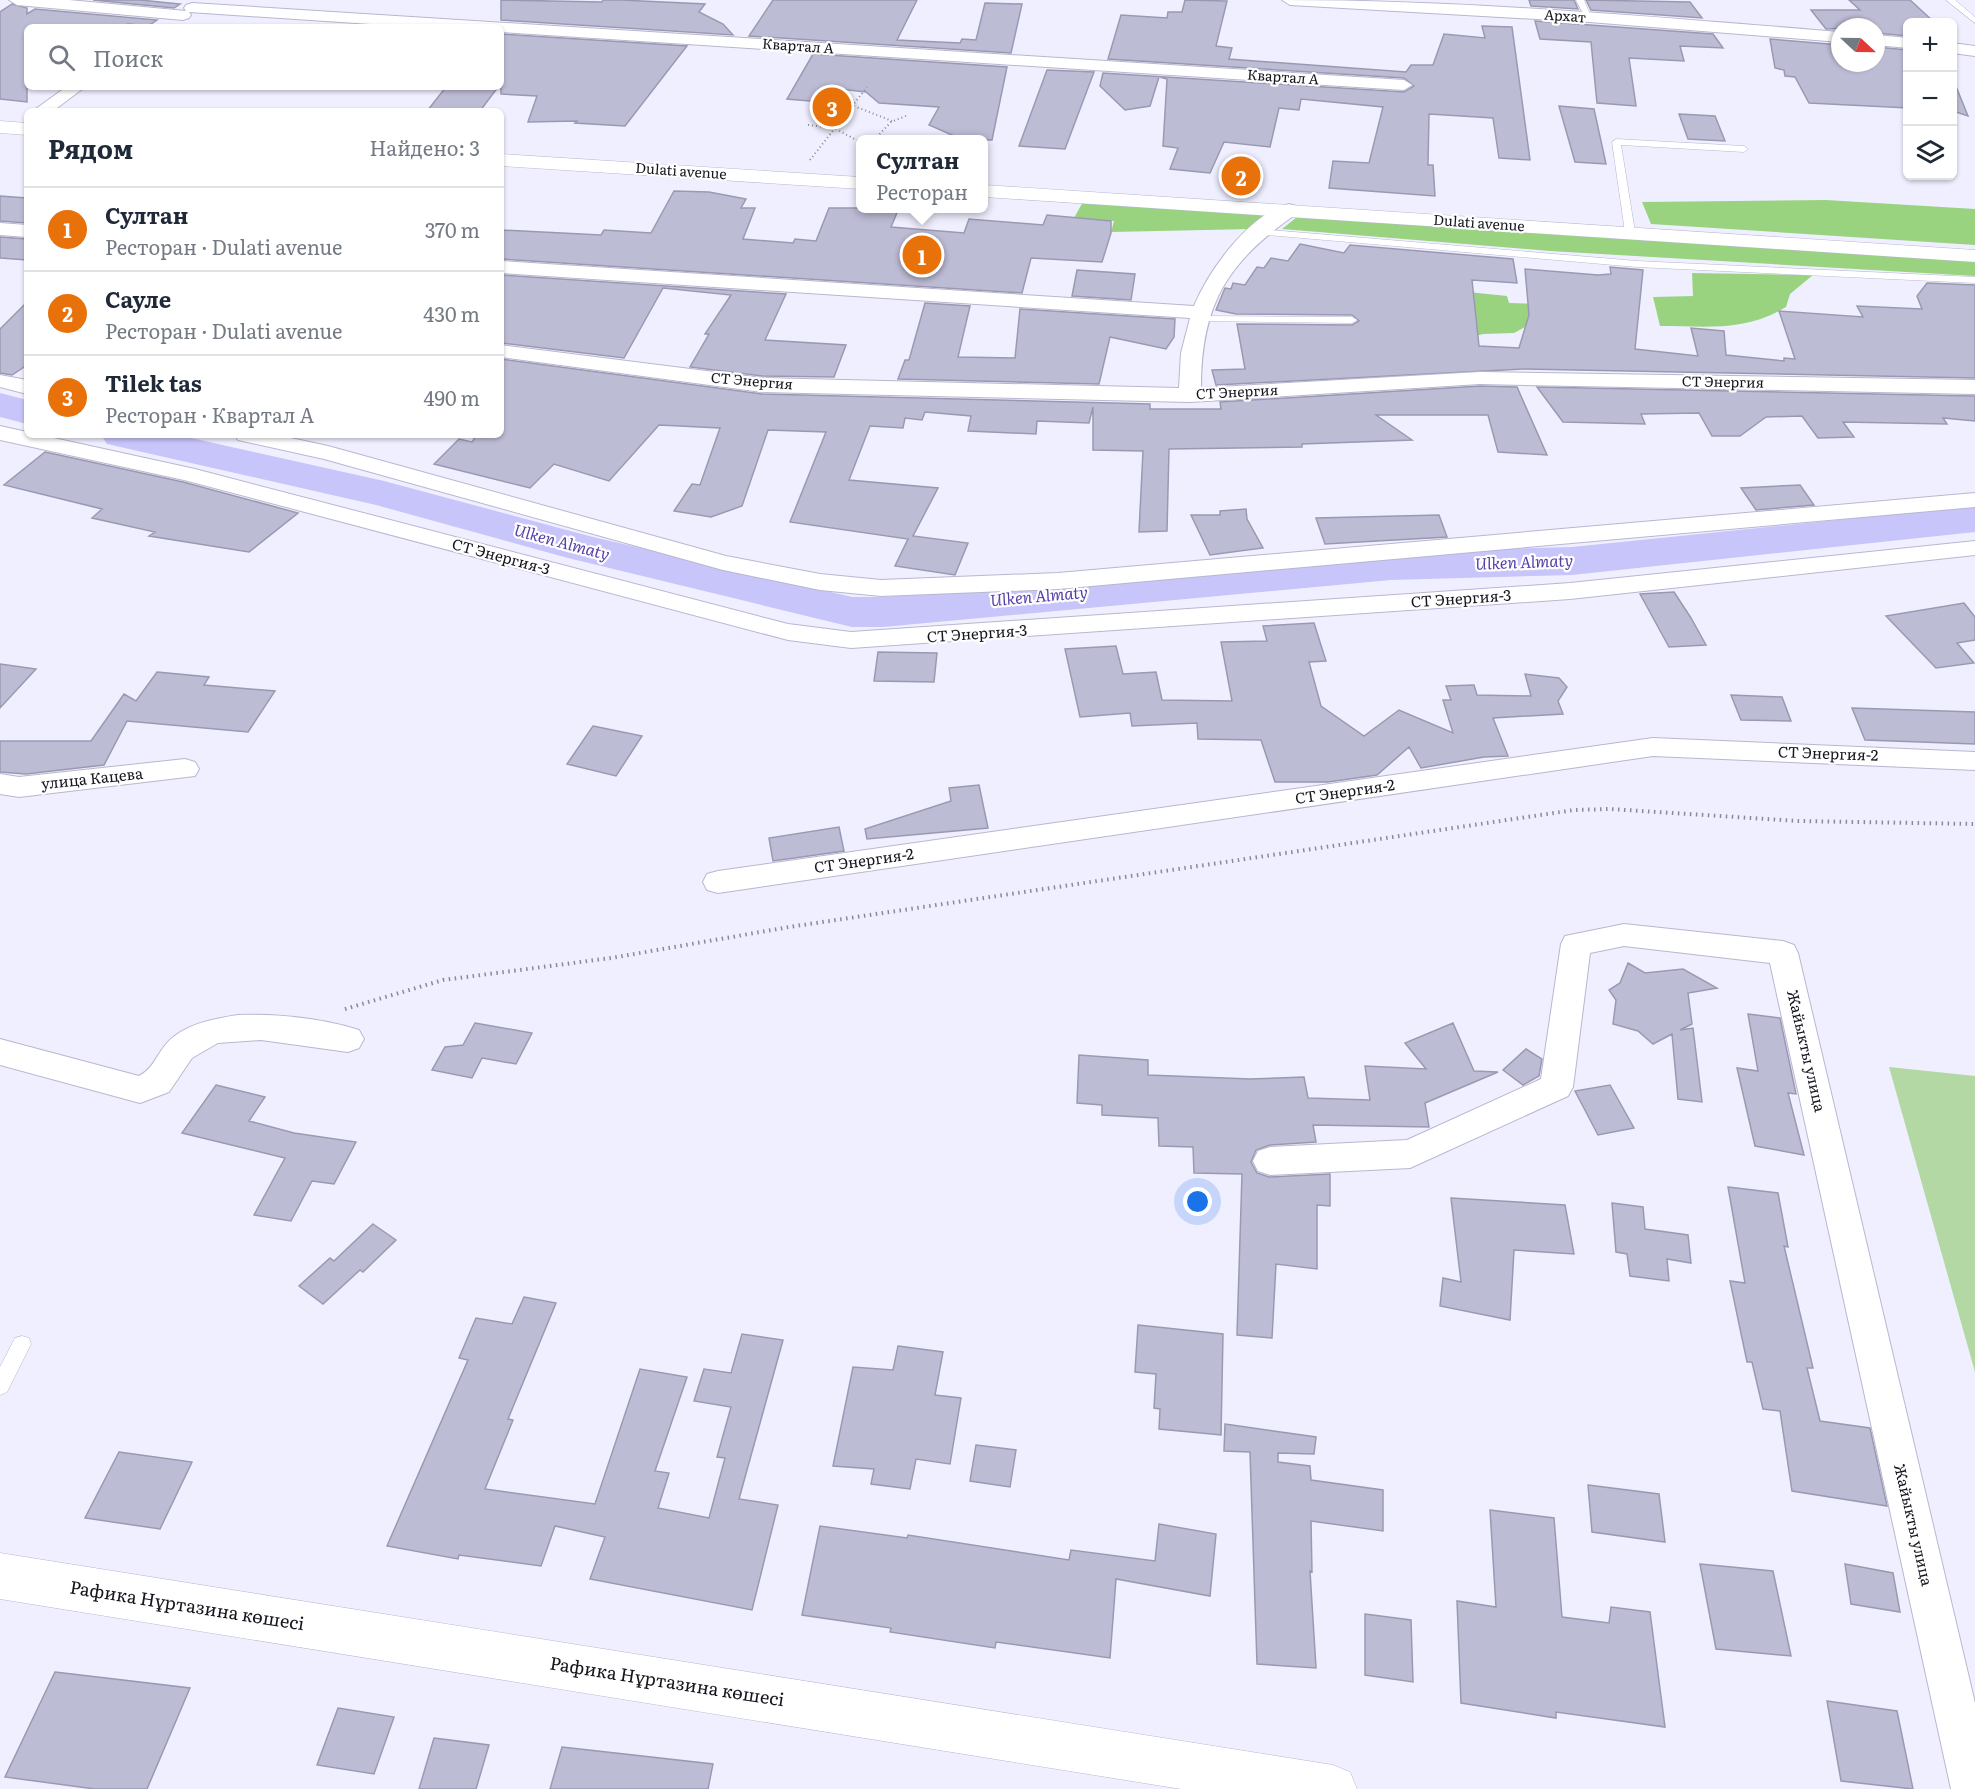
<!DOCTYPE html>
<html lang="ru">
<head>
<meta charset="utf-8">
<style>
	:root { --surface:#fff; --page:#f2f2f3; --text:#1f2937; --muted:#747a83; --line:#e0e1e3; --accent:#3d7b17 }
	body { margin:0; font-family:Literata,serif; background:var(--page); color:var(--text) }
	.controls { position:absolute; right:18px; top:18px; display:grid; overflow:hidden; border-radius:9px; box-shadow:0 2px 4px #0004 }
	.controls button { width:54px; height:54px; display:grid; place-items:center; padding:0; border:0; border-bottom:2px solid var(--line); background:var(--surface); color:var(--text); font:30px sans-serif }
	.compass { position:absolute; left:1831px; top:18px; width:54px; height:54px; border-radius:50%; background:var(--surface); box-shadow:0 2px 4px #0004; rotate:112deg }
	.you { position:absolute; left:1198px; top:1202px; width:21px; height:21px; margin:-15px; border:4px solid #fff; border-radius:50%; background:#1a73e8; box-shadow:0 0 0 9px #1a73e833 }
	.badge { display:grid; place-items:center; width:39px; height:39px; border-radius:50%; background:var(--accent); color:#fff; font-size:20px; font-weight:700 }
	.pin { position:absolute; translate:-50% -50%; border:3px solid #fff; box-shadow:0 2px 6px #0006 }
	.popup { position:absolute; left:856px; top:135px; width:132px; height:78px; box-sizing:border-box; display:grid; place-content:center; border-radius:9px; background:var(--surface); filter:drop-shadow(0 2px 4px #0005); font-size:20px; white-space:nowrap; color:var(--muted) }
	.popup b { font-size:22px; color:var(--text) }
	.popup::after { content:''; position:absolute; left:50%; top:100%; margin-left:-12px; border:12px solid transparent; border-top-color:var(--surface) }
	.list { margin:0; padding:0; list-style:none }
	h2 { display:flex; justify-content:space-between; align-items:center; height:78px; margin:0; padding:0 24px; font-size:26px }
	h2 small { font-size:20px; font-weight:400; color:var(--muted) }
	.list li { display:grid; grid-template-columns:39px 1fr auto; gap:18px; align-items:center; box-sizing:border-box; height:84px; padding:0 24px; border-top:2px solid var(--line) }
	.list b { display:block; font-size:22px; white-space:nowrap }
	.list p { margin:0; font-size:20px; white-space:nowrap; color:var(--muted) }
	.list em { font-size:20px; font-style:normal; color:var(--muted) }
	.icon { flex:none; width:33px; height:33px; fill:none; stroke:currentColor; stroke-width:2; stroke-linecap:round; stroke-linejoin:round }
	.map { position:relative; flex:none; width:1975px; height:1789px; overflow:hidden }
	.search { position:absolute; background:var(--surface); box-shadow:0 2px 4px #0004; left:24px; top:24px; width:480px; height:66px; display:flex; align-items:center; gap:15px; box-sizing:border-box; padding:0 21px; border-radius:9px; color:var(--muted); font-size:22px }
	.panel { position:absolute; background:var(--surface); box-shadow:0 2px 4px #0004; left:24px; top:108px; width:480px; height:330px; border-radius:9px }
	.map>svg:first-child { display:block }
</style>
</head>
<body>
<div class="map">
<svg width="1975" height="1789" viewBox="0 0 1975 1789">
	<rect width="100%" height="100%" fill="#f0efff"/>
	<path fill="#b4d8a4" d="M1889 1067 1975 1076V1372Z"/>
	<path fill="#99d380" d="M1084 200 1273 214 1253 229 1111 232 1114 221 1074 218Z
		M1826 200 1975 209V245L1651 224 1642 202Z
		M1297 217 1975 261V276L1550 251 1282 229Z
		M1692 273 1813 275 1790 294 1786 307C1744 332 1707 326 1660 326L1653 297 1693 296Z
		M1449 290 1507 296 1509 303 1543 304 1527 326 1514 333 1483 334 1443 345Z"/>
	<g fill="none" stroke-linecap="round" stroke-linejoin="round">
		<path fill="#c8c5fb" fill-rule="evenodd" d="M0 393 27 400V424L0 417Z
			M101 435H178L384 481 593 537 852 597H883L1391 552 1572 547 1975 506V532L1572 575 1391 580 883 627H852L568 558 376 505 107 444Z"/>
	</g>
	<path fill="#bdbcd5" stroke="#9b99b2" stroke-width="1.5" d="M93 0H140L180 4 174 8Z
		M501 0 602 2 603 0H621L705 4 699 12 723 24 733 35 501 20Z
		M773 0H917L897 40 960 43 962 39 976 40 985 3 1022 4 1011 53 749 36Z
		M1185 0 1227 1 1216 46 1232 48 1229 59 1406 72 1411 65H1433L1444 34 1485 38 1482 26 1512 27 1530 160 1499 158 1493 118 1429 114 1428 165H1433L1435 196 1329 188 1333 161 1369 163 1383 107 1301 99 1299 110 1279 108 1270 147 1224 142 1210 173 1170 169 1178 148 1163 146 1167 79 1159 77 1150 106 1125 110 1100 86 1103 73 1404 92 1414 86 1404 78 1108 59 1121 15 1167 18 1168 12H1182Z
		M1529 0H1574L1578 9 1531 6Z
		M1586 0 1690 2 1702 18 1591 10Z
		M1849 0H1910L1934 22H1908V36L1876 33V27L1826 29 1811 10H1860Z
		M12 4 27 8V14L35 9 157 20 148 26 128 24 123 27H27V102L0 99V12Z
		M1535 21 1713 34 1723 48 1680 46 1684 61 1629 58 1636 106 1597 103 1591 42 1540 39Z
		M501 34 687 46 625 126 575 123 577 121 528 122 537 96 501 94Z
		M1770 39 1840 45V63H1876V47L1908 50V108L1809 103 1795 77 1785 76 1784 70 1775 68Z
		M813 54 1007 67 992 140H963L929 125 939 107 879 103 866 92 831 88 822 102 787 99Z
		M1047 70 1094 72 1065 149 1019 146Z
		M1953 79 1968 116 1953 111Z
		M446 87H498L480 111H427Z
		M1559 106 1594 109 1606 164 1575 162Z
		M1679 114 1715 116 1725 141 1688 139Z
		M674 191 709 192 746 199 741 208H755L743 239 793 243 795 239 816 241 829 208H899L891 227 964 233 969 219 1043 225 1047 215 1111 221V233L1102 262 1031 258 1022 293 501 259V230L601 235 604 230 651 233Z
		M0 196 27 198V223L0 221Z
		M0 237 27 239V260L0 258Z
		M1300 244 1344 253 1350 245 1513 259 1517 283 1472 280 1479 346 1519 348 1529 315 1525 269 1598 275 1611 274 1610 267 1643 270 1635 349 1698 356 1691 328 1724 331 1726 355 1784 361V358L1795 359 1779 311 1863 317 1857 306 1922 309 1917 296 1927 283 1975 285V378L1523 369 1216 385 1212 370 1245 369 1237 324 1352 325 1359 321 1352 315 1236 314 1216 310 1225 288 1231 289 1233 283 1245 285 1257 267 1264 268 1271 258 1288 261Z
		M1077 270 1135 274 1131 300 1072 296Z
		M501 275 786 294 765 340 846 345 834 377 762 376 690 367 709 334H705L731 295 663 288 624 358 501 343Z
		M27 302V365L12 375 0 373V329Z
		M925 303 970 306 958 357 1015 358 1020 309 1175 319 1174 337 1166 349 1110 337 1099 384 898 379 905 360H909Z
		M501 359 762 394 1150 404V409H1221L1220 402 1480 386 1517 387 1547 455 1498 452 1488 415H1376L1412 440 1302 444V447L1169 449 1167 531 1139 532 1143 451 1093 450V407L1089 423 1037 421 1036 434 968 431 971 416 925 412 922 420 905 418 903 428 870 426 849 480 938 488 913 536 968 543 955 575 895 566 908 539 790 522 826 432 768 430 742 506 711 517 674 511 692 484 700 485 720 428 659 425 609 481 554 464 530 488 434 464 459 439 472 442 476 436 501 435Z
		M1537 387 1975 396V421L1943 418 1947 424 1843 422 1854 437 1818 438 1802 416 1766 417 1740 436H1712L1699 413 1641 414 1645 424 1563 422Z
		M45 452 183 482 298 513 249 552 149 536 155 532 92 518 102 509 4 485Z
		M1800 485 1814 505 1756 510 1741 488Z
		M1246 509 1247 519 1263 548 1210 555 1191 515H1220V511Z
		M1439 515 1447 537 1325 544 1316 518Z
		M1674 592 1691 618 1706 645 1669 647 1640 594Z
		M1964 603 1975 617V640L1957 643 1974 663 1936 668 1886 616Z
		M1314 623 1326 661 1309 662 1321 706 1364 736 1399 710 1453 733 1443 700H1451L1446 686 1474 685 1477 695 1531 696 1525 674 1559 678 1567 687 1558 701 1563 714 1493 718 1508 756 1484 757 1421 768 1409 747 1377 775 1328 782H1275L1261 740 1198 739 1197 723 1132 726 1130 713 1080 717 1065 649 1116 646 1123 674 1156 672 1162 700 1232 701 1221 642 1267 641 1263 626Z
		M878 652 937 653 934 682 874 681Z
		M0 664 36 669 0 708Z
		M157 672 209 677 204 685 275 691 248 732 127 721 104 765 26 774 0 772V741H91L124 694 136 701Z
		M1731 695 1782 697 1791 721 1741 720Z
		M1852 708 1975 712V744L1865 740Z
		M593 726 642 736 616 776 567 764Z
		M979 785 988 828 867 839 865 829 951 801 949 788Z
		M839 827 844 851 773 861 769 838Z
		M1628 963 1645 973 1683 969 1717 988 1688 993 1692 1024 1680 1030 1693 1028 1702 1102 1678 1099 1672 1034 1653 1044 1638 1031 1613 1024 1616 1000 1609 990 1620 983Z
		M1748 1014 1780 1018 1796 1094 1788 1093 1804 1155 1755 1146 1737 1068 1758 1071Z
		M475 1023 532 1033 516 1064 482 1058 472 1078 432 1070 445 1047 463 1045Z
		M1453 1023 1474 1071 1498 1072 1425 1103 1429 1127 1313 1125 1316 1142 1270 1145 1256 1150 1251 1162 1257 1173 1269 1177 1330 1174V1206L1317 1205V1269L1276 1264 1272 1338 1237 1335 1242 1174 1194 1173 1193 1147 1159 1146 1158 1118 1102 1115V1105L1077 1103 1079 1055 1148 1060V1075L1250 1079 1304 1077 1308 1098 1370 1100 1365 1066 1426 1069 1405 1043Z
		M1526 1049 1542 1059 1539 1076 1523 1085 1503 1070Z
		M216 1085 265 1097 249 1121 294 1133 356 1142 334 1184 312 1181 291 1221 254 1215 285 1158 182 1133Z
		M1610 1085 1634 1128 1598 1135 1575 1091Z
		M1728 1187 1778 1193 1788 1247 1784 1246 1813 1368H1807L1820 1421 1870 1428 1887 1506 1792 1491 1780 1411 1763 1409 1752 1362H1747L1730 1281 1745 1283Z
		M1451 1198 1565 1205 1574 1254 1514 1250 1510 1320 1440 1306 1443 1278 1461 1282Z
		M1612 1203 1643 1207 1645 1229 1688 1235 1691 1263 1667 1259 1669 1281 1630 1276 1627 1254 1616 1252Z
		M373 1224 396 1240 363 1272 360 1270 323 1304 299 1286 330 1258 334 1261Z
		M524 1297 556 1303 508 1419 513 1420 485 1489 595 1504 640 1369 687 1377 655 1471 669 1473 658 1508 709 1518 725 1458 717 1457 731 1407 694 1401 704 1369 731 1373 742 1334 783 1340 739 1499 778 1505 752 1610 590 1579 605 1537 555 1526 541 1566 459 1555 458 1559 387 1546 468 1360 459 1358 476 1318 512 1324Z
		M1138 1325 1223 1334 1221 1435 1159 1429 1160 1409 1154 1408 1156 1374 1135 1372Z
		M898 1346 943 1352 935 1395 961 1398 950 1464 916 1459 910 1489 871 1484 874 1469 833 1466 853 1367 893 1370Z
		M1225 1424 1316 1437 1314 1454 1278 1453V1462L1310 1466 1311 1480 1383 1490V1531L1311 1521 1312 1572 1310 1571 1316 1668 1257 1664 1250 1452 1224 1451Z
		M976 1445 1016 1450 1010 1487 970 1481Z
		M119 1452 192 1462 160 1529 85 1518Z
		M1588 1485 1659 1494 1665 1542 1592 1532Z
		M1490 1510 1554 1518 1562 1617 1609 1623 1611 1607 1650 1612 1665 1727 1556 1712V1718L1461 1703 1457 1601 1496 1607Z
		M1159 1524 1216 1534 1210 1596 1116 1579 1110 1658 996 1642 995 1648 890 1632 891 1628 802 1615 820 1526 907 1538 908 1535 1069 1560 1071 1550 1155 1561Z
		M1700 1564 1773 1571 1791 1656 1716 1649Z
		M1845 1564 1893 1573 1900 1612 1851 1604Z
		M1365 1614 1411 1620 1413 1682 1365 1675Z
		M55 1672 190 1688 147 1789H95L5 1777Z
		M1827 1701 1897 1711 1913 1789 1841 1781Z
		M338 1708 394 1717 374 1774 317 1765Z
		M434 1738 489 1745 476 1789H419Z
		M562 1747 713 1764 708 1789H550Z"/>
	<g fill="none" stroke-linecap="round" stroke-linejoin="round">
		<defs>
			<path id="service" d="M1576 0H1584L1592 19H1586Z
				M1946 0H1955L1975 17V23Z
				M1616 139 1744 146 1748 149 1744 152 1621 145 1635 232 1630 235 1625 232 1612 142Z
				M1259 229 1637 261 1975 277V283L1637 267 1256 234 1254 232Z
				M1195 316 1352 317 1357 320 1352 323 1199 321 1194 318Z
				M22 1336 29 1338 31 1344 7 1392 0 1395V1367L15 1338Z"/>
			<path id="minor" d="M9 0H69L186 11 184 8 186 5 192 3 1404 80 1412 85 1404 90 501 32V27H416L189 12 191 15 189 18 183 20 17 5Z
				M1282 0C1469 0 1654 17 1840 32V42L1589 22 1290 5Z
				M1876 35 1908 38V48L1876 45Z
				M1952 43 1975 46V56L1952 53Z
				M66 87H85L53 111H33Z
				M1289 204 1296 206 1298 210 1296 214C1228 262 1201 303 1201 388L1480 372 1975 380V394L1480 384 1190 402 762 392 501 357V345L762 378 1179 388 1181 353 1190 318 501 273V261L1194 306C1209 270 1249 214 1289 204Z
				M0 223 27 225V237L0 235Z
				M0 375 27 380V394L0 387Z
				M0 426 27 432V435H40L195 469 788 624 851 632 1570 583 1975 541V555L1570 599 851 648 788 640 184 480 0 440Z
				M235 435H277L328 446 726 556 820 574 881 580 1058 573 1975 493V507L1058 589 881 596 820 590 723 570 324 459 238 440Z
				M1653 738 1975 752V770L1653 756 718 893 707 890 703 882 707 874 718 871Z
				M185 759 195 762 199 769 195 776 19 797 0 794V774L19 777Z
				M1624 924 1783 941 1794 945 1798 953 1975 1703V1789H1951L1770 963 1624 946 1590 953 1573 1087 1568 1096 1410 1168 1270 1175 1258 1171 1253 1161 1258 1151 1270 1147 1407 1140 1541 1079 1561 944 1565 936Z
				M238 1015C278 1014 321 1018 359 1030L364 1039 359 1048 348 1052 261 1040 218 1043 192 1058 169 1092 140 1103 0 1065V1039L139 1076C152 1069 155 1059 163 1048 179 1025 212 1019 238 1015Z"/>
			<path id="tertiary" d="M0 1553 1333 1765 1350 1772 1357 1789H1181L0 1599Z"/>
			<path id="secondary" d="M0 121 27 123V135L0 133Z
				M501 154 860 177V189L501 166Z
				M984 185 1975 250V262L984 197Z"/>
		</defs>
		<use href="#service" stroke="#b8b7d0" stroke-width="1"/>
		<use href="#minor" stroke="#b8b7d0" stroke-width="2"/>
		<use href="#tertiary" stroke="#b8b7d0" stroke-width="1"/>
		<use href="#secondary" stroke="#b8b7d0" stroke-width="1"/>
		<path stroke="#8a8996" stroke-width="2" stroke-dasharray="1 3" stroke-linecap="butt" d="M854 106 892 121
			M808 125 834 128 860 142
			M874 140 891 122 908 115
			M810 160 867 87"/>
		<path stroke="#8a8996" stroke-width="4" stroke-dasharray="1.5 4.5" stroke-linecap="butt" d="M345 1009 443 980 611 958 789 927 1574 810 1610 809 1798 821 1975 824"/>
		<use href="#service" fill="#fff" fill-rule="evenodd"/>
		<use href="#minor" fill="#fff" fill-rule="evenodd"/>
		<use href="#tertiary" fill="#fff" fill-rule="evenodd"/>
		<use href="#secondary" fill="#fff" fill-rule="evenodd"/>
	</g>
	<g text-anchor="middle" stroke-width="4.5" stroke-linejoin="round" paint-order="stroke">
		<g font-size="14" fill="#15151d" stroke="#fefefe">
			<text transform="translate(1565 16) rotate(4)" y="5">Архат</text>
			<text transform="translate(798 46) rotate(4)" y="5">Квартал А</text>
			<text transform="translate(1283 77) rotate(4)" y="5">Квартал А</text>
			<text transform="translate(681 171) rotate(4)" y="5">Dulati avenue</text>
			<text transform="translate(1479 223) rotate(4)" y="5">Dulati avenue</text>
			<text transform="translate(752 381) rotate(5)" y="5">СТ Энергия</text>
			<text transform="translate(1723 382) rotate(1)" y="5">СТ Энергия</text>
			<text transform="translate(1237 392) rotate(-3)" y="5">СТ Энергия</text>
		</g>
		<g font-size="15" fill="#15151d" stroke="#fefefe">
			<text transform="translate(501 557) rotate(15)" y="5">СТ Энергия-3</text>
			<text transform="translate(1461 599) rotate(-4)" y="5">СТ Энергия-3</text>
			<text transform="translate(977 634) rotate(-4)" y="5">СТ Энергия-3</text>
			<text transform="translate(1828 754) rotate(2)" y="5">СТ Энергия-2</text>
			<text transform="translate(92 779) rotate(-6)" y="5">улица Кацева</text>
			<text transform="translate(1345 792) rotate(-8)" y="5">СТ Энергия-2</text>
			<text transform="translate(864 861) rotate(-8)" y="5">СТ Энергия-2</text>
			<text transform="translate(1806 1051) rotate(77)" y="5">Жайыкты улица</text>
			<text transform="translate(1913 1525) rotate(77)" y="5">Жайыкты улица</text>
		</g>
		<g font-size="16" font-style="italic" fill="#543fa5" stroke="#fefefe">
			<text transform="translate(562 542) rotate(15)" y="6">Ulken Almaty</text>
			<text transform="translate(1524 562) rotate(-2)" y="6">Ulken Almaty</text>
			<text transform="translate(1039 596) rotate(-5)" y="6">Ulken Almaty</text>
		</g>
		<g font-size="18" fill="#15151d" stroke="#fefefe">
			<text transform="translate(187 1606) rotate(9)" y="6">Рафика Нұртазина көшесі</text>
			<text transform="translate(667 1682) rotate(9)" y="6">Рафика Нұртазина көшесі</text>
		</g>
	</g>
</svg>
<div class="controls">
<button>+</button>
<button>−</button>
<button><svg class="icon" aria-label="layers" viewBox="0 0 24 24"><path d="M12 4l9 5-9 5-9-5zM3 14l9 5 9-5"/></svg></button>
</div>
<svg class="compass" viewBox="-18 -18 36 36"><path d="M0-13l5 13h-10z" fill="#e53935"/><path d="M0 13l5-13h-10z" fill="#747a83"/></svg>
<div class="you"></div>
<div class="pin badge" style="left:922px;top:255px;background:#e8710a">1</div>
<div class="popup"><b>Султан</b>Ресторан</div>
<div class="pin badge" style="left:1241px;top:176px;background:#e8710a">2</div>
<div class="pin badge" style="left:832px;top:107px;background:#e8710a">3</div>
<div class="search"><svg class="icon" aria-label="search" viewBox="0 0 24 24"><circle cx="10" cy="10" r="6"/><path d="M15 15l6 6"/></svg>Поиск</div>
<section class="panel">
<h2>Рядом<small>Найдено: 3</small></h2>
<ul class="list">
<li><span class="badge" style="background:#e8710a">1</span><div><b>Султан</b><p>Ресторан · Dulati avenue</p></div><em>370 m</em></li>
<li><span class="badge" style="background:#e8710a">2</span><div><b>Сауле</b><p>Ресторан · Dulati avenue</p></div><em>430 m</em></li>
<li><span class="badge" style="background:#e8710a">3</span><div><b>Tilek tas</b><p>Ресторан · Квартал А</p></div><em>490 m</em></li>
</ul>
</section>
</div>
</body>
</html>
